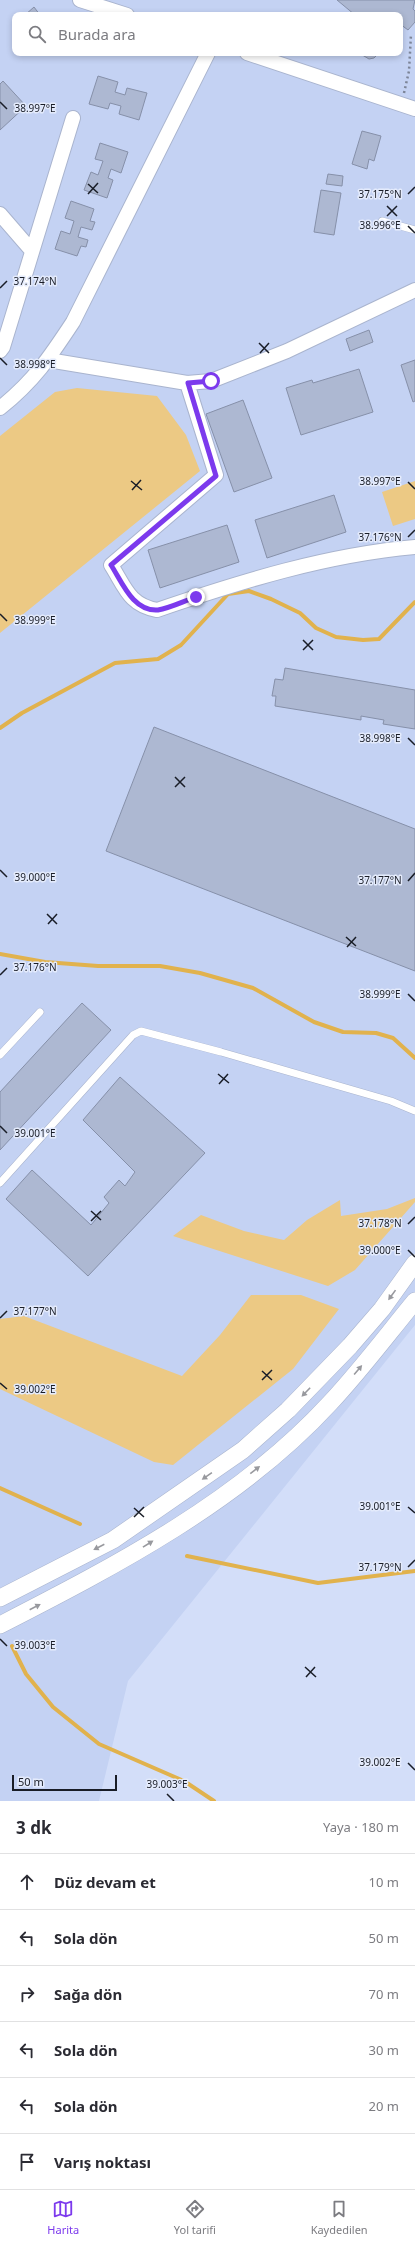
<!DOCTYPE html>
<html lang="tr">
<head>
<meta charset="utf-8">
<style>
	:root { --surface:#fff; --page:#f7f7f7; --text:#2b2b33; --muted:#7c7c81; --line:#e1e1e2; --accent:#7c3aed }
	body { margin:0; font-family:"Noto Sans",sans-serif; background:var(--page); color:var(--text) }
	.scale { position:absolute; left:12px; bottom:10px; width:105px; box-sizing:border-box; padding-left:4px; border:2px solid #191d27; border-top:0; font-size:11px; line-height:14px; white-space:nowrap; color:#191d27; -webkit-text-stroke:3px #e4ebfc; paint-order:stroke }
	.stop { position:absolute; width:12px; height:12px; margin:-9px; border:3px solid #7c3aed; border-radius:50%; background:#fff }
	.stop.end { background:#7c3aed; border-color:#fff; box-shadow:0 1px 4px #0008 }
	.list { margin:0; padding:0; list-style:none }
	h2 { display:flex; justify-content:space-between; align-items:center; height:52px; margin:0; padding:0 16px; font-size:17px }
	h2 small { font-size:13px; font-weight:400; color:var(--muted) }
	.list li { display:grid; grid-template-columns:26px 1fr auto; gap:12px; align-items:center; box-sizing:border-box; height:56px; padding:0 16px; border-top:1px solid var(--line) }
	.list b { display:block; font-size:15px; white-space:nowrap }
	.list em { font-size:13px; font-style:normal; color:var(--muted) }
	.icon { flex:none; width:22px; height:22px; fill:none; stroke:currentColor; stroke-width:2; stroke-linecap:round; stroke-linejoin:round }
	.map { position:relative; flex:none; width:415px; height:1801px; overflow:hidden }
	.search { position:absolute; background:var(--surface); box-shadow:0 2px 6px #0003; left:12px; right:12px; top:12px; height:44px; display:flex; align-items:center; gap:10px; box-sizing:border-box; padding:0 14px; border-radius:8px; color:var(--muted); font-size:15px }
	.sheet { height:388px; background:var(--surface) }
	nav { display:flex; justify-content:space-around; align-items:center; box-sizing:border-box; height:56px; border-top:1px solid var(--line); background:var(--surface); font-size:11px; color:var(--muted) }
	nav a { display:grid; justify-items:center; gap:2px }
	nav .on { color:var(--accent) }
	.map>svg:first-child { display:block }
</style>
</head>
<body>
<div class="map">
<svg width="415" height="1801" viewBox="0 0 415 1801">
	<rect width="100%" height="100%" fill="#d3def9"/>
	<path fill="#c4d2f3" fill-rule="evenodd" d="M0 0H415V1325L128 1681 99 1801H0ZM15 15H400V53H15Z"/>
	<path fill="#ecc984" d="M77 388 157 396 186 435 200 471 0 633V436L55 392Z
		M415 481V519L393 526 382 492Z
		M415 1198V1202L355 1270 328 1286 173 1236 201 1215 244 1231 284 1240 307 1220 340 1200 341 1216 387 1209Z
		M251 1295H301L339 1309 293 1369 173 1465 154 1462 0 1389V1319L24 1316 182 1376 220 1335Z"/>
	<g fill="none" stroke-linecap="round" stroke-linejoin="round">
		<path stroke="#e1b24d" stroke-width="4" d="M0 728 22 713 115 663 158 659 181 645 228 594 249 591 271 599 300 613 316 628 336 637 363 640 379 639 415 602
			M0 954 45 962 98 966H160L200 973 253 988 314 1022 343 1032 376 1033 393 1038 415 1058
			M0 1488 80 1524
			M187 1556 318 1583 415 1571
			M12 1646 26 1674 53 1707 99 1744 184 1781 214 1801"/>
	</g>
	<path fill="#adb8d2" stroke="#8690a9" d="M337 0H415L413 9 415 11V22L408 30 400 24V15H355Z
		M34 7 40 15H25Z
		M359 53H379L374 58 369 59Z
		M98 76 118 82 115 92 125 95 127 88 147 93 139 120 119 114 121 106 110 103 108 109 89 104Z
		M3 81 26 106 0 130V84Z
		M362 131 381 136 374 161 369 159 367 169 352 164Z
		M100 143 128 152 121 173 111 169 108 178 113 180 107 198 84 190 91 172 98 175 103 161 95 159Z
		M328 174 343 176 342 186 326 184Z
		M321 190 341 193 334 235 314 232Z
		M71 201 94 209 90 221 95 222 92 230 81 227 78 237 88 240 86 247 81 246 77 256 55 249 61 231 70 234 74 221 65 218Z
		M369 330 373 342 350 351 346 339Z
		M415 360V401L413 402 401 365Z
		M359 369 373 412 301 435 286 388 312 380 313 383Z
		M243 400 272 478 234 492 206 414Z
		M334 495 346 532 267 558 255 520Z
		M227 525 239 562 160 588 148 550Z
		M285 668 415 690V729L383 724 384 720 361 716V720L275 706 276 696H272L275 679 283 680Z
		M154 727 415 829V971L106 851Z
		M82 1003 111 1030 0 1150V1092Z
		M120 1077 205 1153 88 1276 6 1199 32 1170 91 1225 109 1203 104 1197 119 1180 125 1186 135 1172 83 1120Z"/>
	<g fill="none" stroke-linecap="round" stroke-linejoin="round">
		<defs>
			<path id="service" d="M382 221 415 230
				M0 1055 40 1012
				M0 1183 133 1035 141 1031 221 1052 391 1101 415 1111"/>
			<path id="minor" d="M80 0 127 15
				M247 53 415 109
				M0 214 32 251
				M0 351 3 347 73 118
				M48 360 187 383 211 381 287 351 415 290
				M187 383 216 475 111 565C125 587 129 605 157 610 242 581 326 555 415 547
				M0 408C34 381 50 357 73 322L208 53"/>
			<path id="tertiary" d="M0 1598 113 1540 243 1450 288 1410 350 1346 382 1309 415 1263
				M0 1625C117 1565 240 1501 330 1403 360 1371 387 1335 415 1301"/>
		</defs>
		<use href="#service" stroke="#a9b4ce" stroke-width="8"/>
		<use href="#minor" stroke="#a9b4ce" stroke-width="16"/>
		<use href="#tertiary" stroke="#a9b4ce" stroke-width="18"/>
		<path stroke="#7c8497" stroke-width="2.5" stroke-dasharray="2 3" stroke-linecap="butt" d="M404 93 409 71 411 34"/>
		<use href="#service" stroke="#fff" stroke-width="7"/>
		<use href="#minor" stroke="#fff" stroke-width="14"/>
		<use href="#tertiary" stroke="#fff" stroke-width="17"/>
	</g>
	<defs><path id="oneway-solid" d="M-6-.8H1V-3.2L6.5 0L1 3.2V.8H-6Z"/></defs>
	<g fill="#98999e">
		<use href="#oneway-solid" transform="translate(392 1295) rotate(126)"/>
		<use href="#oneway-solid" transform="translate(358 1370) rotate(-50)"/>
		<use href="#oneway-solid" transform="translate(306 1392) rotate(134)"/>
		<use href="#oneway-solid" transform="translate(255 1470) rotate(-38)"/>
		<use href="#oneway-solid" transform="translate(207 1476) rotate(145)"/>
		<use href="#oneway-solid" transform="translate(148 1544) rotate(-32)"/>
		<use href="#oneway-solid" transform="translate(99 1547) rotate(153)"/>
		<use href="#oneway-solid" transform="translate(35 1607) rotate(-27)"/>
	</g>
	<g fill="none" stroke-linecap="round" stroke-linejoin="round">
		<path stroke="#7c3aed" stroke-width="5" d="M196 597C184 601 170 608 158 610 133 612 122 582 111 565L216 476 188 383 211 381"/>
	</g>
	<path fill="none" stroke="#191d27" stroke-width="1.5" d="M0 102 7 109M88 184 98 193M88 194 98 183M408 194 415 187M387 206 397 216M387 216 397 206M408 226 415 233M0 288 7 281M259 343 269 353M260 353 269 343M0 358 7 365M131 481 142 490M408 482 415 489M132 490 141 480M408 537 415 530M0 614 7 621M303 640 313 650M303 650 313 640M408 738 415 745M175 777 185 787M175 787 185 777M0 870 7 877M408 881 415 873M47 914 57 924M48 924 57 914M346 937 356 946M347 947 356 937M0 975 7 968M408 994 415 1001M218 1074 229 1083M219 1084 228 1074M0 1126 7 1133M91 1211 101 1220M91 1221 101 1211M408 1224 415 1217M408 1250 415 1257M0 1318 7 1311M262 1371 272 1380M262 1380 272 1370M0 1383 7 1389M408 1507 415 1513M134 1508 144 1517M134 1517 144 1507M408 1567 415 1560M0 1639 7 1646M305 1667 316 1677M306 1677 315 1667M408 1763 415 1770M167 1794 174 1801"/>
	<g font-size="10" text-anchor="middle" fill="#191d27" stroke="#e4ebfc" stroke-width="3" stroke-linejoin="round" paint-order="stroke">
		<text x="35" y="112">38.997°E</text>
		<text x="380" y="198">37.175°N</text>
		<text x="380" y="229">38.996°E</text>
		<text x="35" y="285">37.174°N</text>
		<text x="35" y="368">38.998°E</text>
		<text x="380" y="485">38.997°E</text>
		<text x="380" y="541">37.176°N</text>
		<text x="35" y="624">38.999°E</text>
		<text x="380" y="742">38.998°E</text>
		<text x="35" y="881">39.000°E</text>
		<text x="380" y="884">37.177°N</text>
		<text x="35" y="971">37.176°N</text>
		<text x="380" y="998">38.999°E</text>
		<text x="35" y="1137">39.001°E</text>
		<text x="380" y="1227">37.178°N</text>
		<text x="380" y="1254">39.000°E</text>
		<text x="35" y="1315">37.177°N</text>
		<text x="35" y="1393">39.002°E</text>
		<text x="380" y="1510">39.001°E</text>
		<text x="380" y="1571">37.179°N</text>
		<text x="35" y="1649">39.003°E</text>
		<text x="380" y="1766">39.002°E</text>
		<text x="167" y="1788">39.003°E</text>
	</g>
</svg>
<div class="scale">50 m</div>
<div class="stop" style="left:211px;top:381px"></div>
<div class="stop end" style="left:196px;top:597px"></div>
<div class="search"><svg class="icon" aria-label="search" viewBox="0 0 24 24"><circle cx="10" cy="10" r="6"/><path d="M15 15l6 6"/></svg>Burada ara</div>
</div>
<section class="sheet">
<h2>3 dk<small>Yaya · 180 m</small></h2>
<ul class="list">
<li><svg class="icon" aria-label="ahead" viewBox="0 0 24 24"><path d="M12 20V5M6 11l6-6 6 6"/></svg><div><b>Düz devam et</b></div><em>10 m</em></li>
<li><svg class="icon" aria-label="left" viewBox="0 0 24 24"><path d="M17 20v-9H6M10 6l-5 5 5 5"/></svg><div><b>Sola dön</b></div><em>50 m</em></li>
<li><svg class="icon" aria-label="right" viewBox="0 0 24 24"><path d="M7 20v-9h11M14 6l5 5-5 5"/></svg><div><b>Sağa dön</b></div><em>70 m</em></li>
<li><svg class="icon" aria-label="left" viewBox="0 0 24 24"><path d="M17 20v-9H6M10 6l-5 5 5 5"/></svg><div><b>Sola dön</b></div><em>30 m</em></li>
<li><svg class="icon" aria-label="left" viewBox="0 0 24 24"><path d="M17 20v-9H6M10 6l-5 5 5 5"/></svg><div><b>Sola dön</b></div><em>20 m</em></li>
<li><svg class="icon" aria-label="arrive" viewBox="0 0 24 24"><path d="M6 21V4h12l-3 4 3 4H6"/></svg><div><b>Varış noktası</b></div></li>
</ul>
</section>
<nav>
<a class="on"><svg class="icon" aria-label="map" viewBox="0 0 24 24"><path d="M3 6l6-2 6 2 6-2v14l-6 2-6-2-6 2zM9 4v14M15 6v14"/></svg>Harita</a>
<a><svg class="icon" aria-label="directions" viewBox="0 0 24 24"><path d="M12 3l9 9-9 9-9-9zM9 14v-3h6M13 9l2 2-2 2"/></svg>Yol tarifi</a>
<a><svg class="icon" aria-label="saved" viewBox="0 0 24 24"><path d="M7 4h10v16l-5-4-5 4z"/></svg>Kaydedilen</a>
</nav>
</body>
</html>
